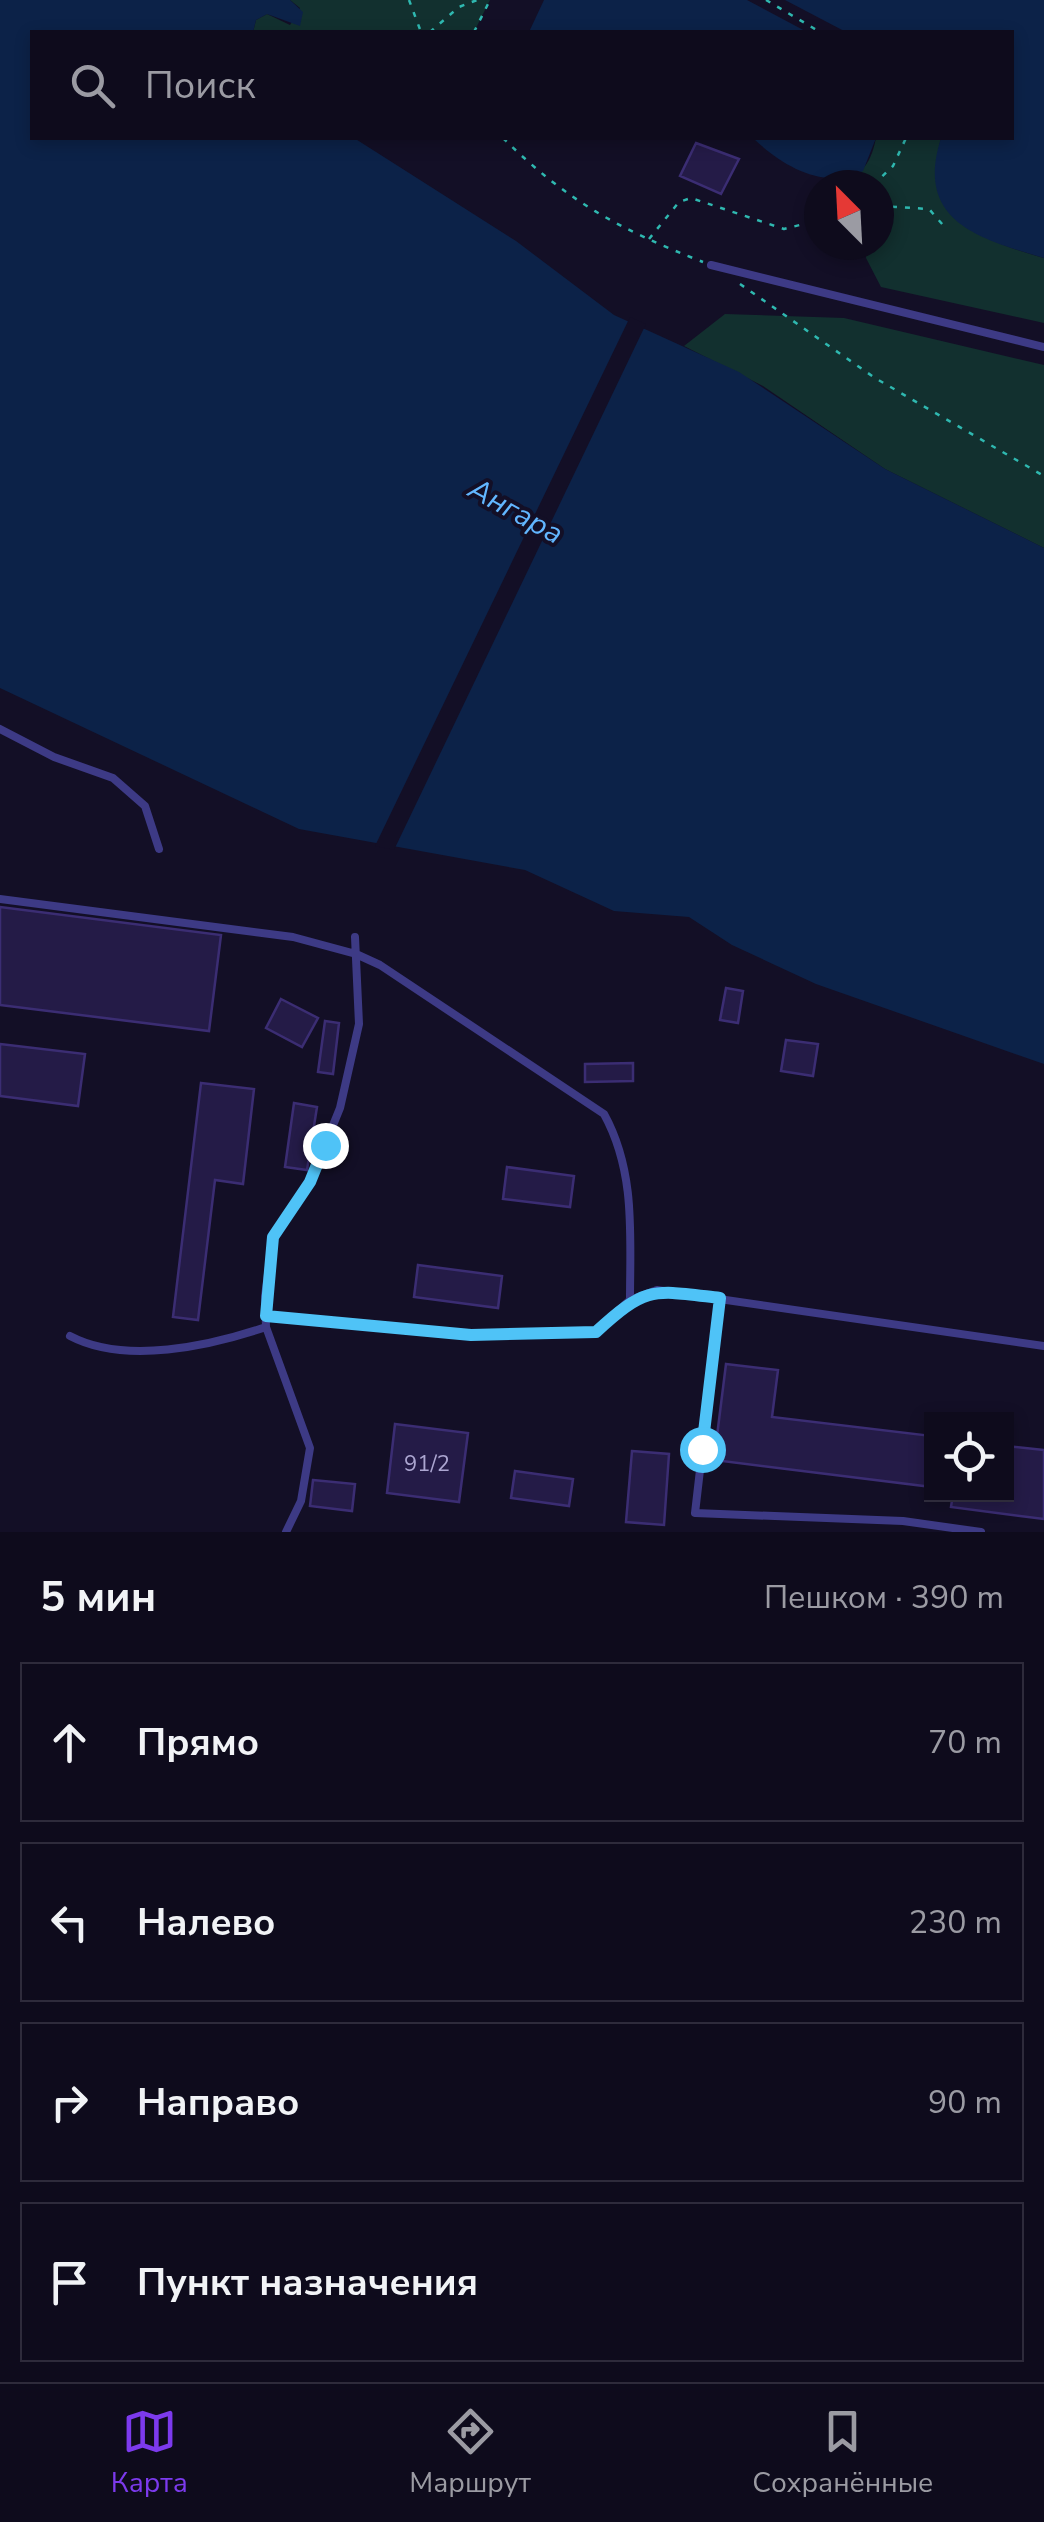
<!DOCTYPE html>
<html lang="ru">
<head>
<meta charset="utf-8">
<style>
	:root { --surface:#0e0b1c; --page:#171425; --text:#f1f3f6; --muted:#9b9ba3; --line:#2e2b3b; --accent:#7c3aed }
	body { margin:0; font-family:"Nunito Sans",sans-serif; background:var(--page); color:var(--text) }
	.controls { position:absolute; right:30px; bottom:30px; display:grid; overflow:hidden; border-radius:0px; box-shadow:0 5px 15px #0003 }
	.controls button { width:90px; height:90px; display:grid; place-items:center; padding:0; border:0; border-bottom:2px solid var(--line); background:var(--surface); color:var(--text); font:50px sans-serif }
	.compass { position:absolute; left:804px; top:170px; width:90px; height:90px; border-radius:50%; background:var(--surface); box-shadow:0 5px 15px #0003; rotate:336deg }
	.stop { position:absolute; width:30px; height:30px; margin:-22px; border:8px solid #4fc3f7; border-radius:50%; background:#fff }
	.stop.end { background:#4fc3f7; border-color:#fff; box-shadow:0 2px 10px #0008 }
	.list { margin:0; padding:0; list-style:none }
	h2 { display:flex; justify-content:space-between; align-items:center; height:130px; margin:0; padding:0 40px; font-size:42px }
	h2 small { font-size:32px; font-weight:400; color:var(--muted) }
	.list li { display:grid; grid-template-columns:65px 1fr auto; gap:30px; align-items:center; box-sizing:border-box; height:160px; margin:0 20px 20px; padding:0 20px; border:2px solid var(--line); border-radius:0px }
	.list b { display:block; font-size:38px; white-space:nowrap }
	.list em { font-size:32px; font-style:normal; color:var(--muted) }
	.icon { flex:none; width:55px; height:55px; fill:none; stroke:currentColor; stroke-width:2; stroke-linecap:round; stroke-linejoin:round }
	.map { position:relative; flex:none; width:1044px; height:1532px; overflow:hidden }
	.search { position:absolute; background:var(--surface); box-shadow:0 5px 15px #0003; left:30px; right:30px; top:30px; height:110px; display:flex; align-items:center; gap:25px; box-sizing:border-box; padding:0 35px; border-radius:0px; color:var(--muted); font-size:38px }
	.sheet { height:850px; background:var(--surface) }
	nav { display:flex; justify-content:space-around; align-items:center; box-sizing:border-box; height:140px; border-top:2px solid var(--line); background:var(--surface); font-size:28px; color:var(--muted) }
	nav a { display:grid; justify-items:center; gap:5px }
	nav .on { color:var(--accent) }
	.map>svg:first-child { display:block }
</style>
</head>
<body>
<div class="map">
<svg width="1044" height="1532" viewBox="0 0 1044 1532">
	<rect width="100%" height="100%" fill="#130f26"/>
	<path fill="#12302f" d="M290 0H490L474 32H253L256 20 267 14 290 25 300 8Z
		M876 138H941C920 217 979 240 1044 258V323L881 287 866 258 867 245H879V185H853L850 176C867 172 873 153 876 138Z
		M725 314 844 318 1044 365V548L885 469 763 386 684 346Z"/>
	<path fill="#0c2248" d="M0 0H290L303 12 300 26 267 14 256 20 253 32H32V138H354L516 241 614 315 739 372 885 469 1044 548V1064L816 984 732 945 689 917 614 911 525 870 299 829 0 688Z
		M544 0H747L807 32H529Z
		M785 0H1044V258C980 239 914 222 941 138H1012V32H846Z
		M753 138H876L863 171C824 191 781 165 753 138Z"/>
	<path fill="#130f26" d="M630 317 646 324 394 850 375 846Z"/>
	<path fill="#241b47" stroke="#3b2d73" stroke-width="2.5" d="M696 143 739 159 721 194 680 176Z
		M0 907 221 935 209 1031 0 1005Z
		M726 988 743 991 738 1023 720 1020Z
		M281 999 318 1018 302 1047 266 1028Z
		M325 1021 339 1023 333 1074 318 1072Z
		M786 1040 818 1044 813 1076 781 1071Z
		M0 1044 85 1054 78 1106 0 1096Z
		M633 1063V1081L585 1082V1064Z
		M201 1083 254 1089 243 1184 215 1180 198 1320 173 1317Z
		M294 1103 317 1107 307 1170 285 1167Z
		M507 1167 574 1176 570 1207 503 1199Z
		M418 1265 502 1276 498 1308 414 1297Z
		M726 1364 778 1370 772 1417 932 1436V1487L714 1460Z
		M395 1424 468 1433 459 1502 387 1493Z
		M1006 1446 1044 1450V1519L951 1507 953 1494H1006Z
		M632 1451 669 1454 664 1525 626 1522Z
		M515 1471 573 1479 569 1506 511 1498Z
		M313 1480 355 1484 352 1511 310 1506Z"/>
	<g fill="none" stroke-linecap="round" stroke-linejoin="round">
		<path stroke="#2fb8b0" stroke-width="2.5" stroke-dasharray="5 8" stroke-linecap="butt" d="M409 0 421 32
			M766 0 820 32
			M430 32 459 7 477 0
			M474 32 490 0
			M503 138C568 202 619 229 703 262
			M873 185 893 166 906 138
			M879 206 929 209 943 225
			M649 239 679 202 691 198 784 229 819 220
			M740 284 875 378 1044 476"/>
		<path stroke="#3d3a85" stroke-width="8" d="M711 265 1044 347
			M0 729 54 757 113 778 145 806 159 849
			M0 899 293 937 356 954 380 965 604 1114C636 1172 630 1236 630 1300
			M720 1298 695 1513 903 1521 981 1532
			M265 1316 471 1335 596 1331 630 1300 657 1290 1044 1346
			M70 1336C125 1365 210 1346 266 1327
			M286 1532 301 1501 310 1448 266 1327 265 1296 273 1237 310 1182 340 1108 359 1024 355 937"/>
	</g>
	<g fill="none" stroke-linecap="round" stroke-linejoin="round">
		<path stroke="#4fc3f7" stroke-width="12" d="M325 1145 310 1182 273 1237 266 1316 471 1335 596 1332C647 1285 653 1290 720 1298L702 1449"/>
	</g>
	<g text-anchor="middle" stroke-width="8" stroke-linejoin="round" paint-order="stroke">
		<g font-size="22" fill="#aca6d1">
			<text x="427" y="1471">91/2</text>
		</g>
		<g font-size="30" font-style="italic" fill="#62b6ff" stroke="#130f26">
			<text transform="translate(516 511) rotate(29)" y="10">Ангара</text>
		</g>
	</g>
</svg>
<div class="controls">
<button><svg class="icon" aria-label="locate" viewBox="0 0 24 24"><circle cx="12" cy="12" r="6"/><path d="M12 2v4M12 18v4M2 12h4M18 12h4"/></svg></button>
</div>
<svg class="compass" viewBox="-18 -18 36 36"><path d="M0-13l5 13h-10z" fill="#e53935"/><path d="M0 13l5-13h-10z" fill="#9b9ba3"/></svg>
<div class="stop" style="left:702px;top:1449px"></div>
<div class="stop end" style="left:325px;top:1145px"></div>
<div class="search"><svg class="icon" aria-label="search" viewBox="0 0 24 24"><circle cx="10" cy="10" r="6"/><path d="M15 15l6 6"/></svg>Поиск</div>
</div>
<section class="sheet">
<h2>5 мин<small>Пешком · 390 m</small></h2>
<ul class="list">
<li><svg class="icon" aria-label="ahead" viewBox="0 0 24 24"><path d="M12 20V5M6 11l6-6 6 6"/></svg><div><b>Прямо</b></div><em>70 m</em></li>
<li><svg class="icon" aria-label="left" viewBox="0 0 24 24"><path d="M17 20v-9H6M10 6l-5 5 5 5"/></svg><div><b>Налево</b></div><em>230 m</em></li>
<li><svg class="icon" aria-label="right" viewBox="0 0 24 24"><path d="M7 20v-9h11M14 6l5 5-5 5"/></svg><div><b>Направо</b></div><em>90 m</em></li>
<li><svg class="icon" aria-label="arrive" viewBox="0 0 24 24"><path d="M6 21V4h12l-3 4 3 4H6"/></svg><div><b>Пункт назначения</b></div></li>
</ul>
</section>
<nav>
<a class="on"><svg class="icon" aria-label="map" viewBox="0 0 24 24"><path d="M3 6l6-2 6 2 6-2v14l-6 2-6-2-6 2zM9 4v14M15 6v14"/></svg>Карта</a>
<a><svg class="icon" aria-label="directions" viewBox="0 0 24 24"><path d="M12 3l9 9-9 9-9-9zM9 14v-3h6M13 9l2 2-2 2"/></svg>Маршрут</a>
<a><svg class="icon" aria-label="saved" viewBox="0 0 24 24"><path d="M7 4h10v16l-5-4-5 4z"/></svg>Сохранённые</a>
</nav>
</body>
</html>
